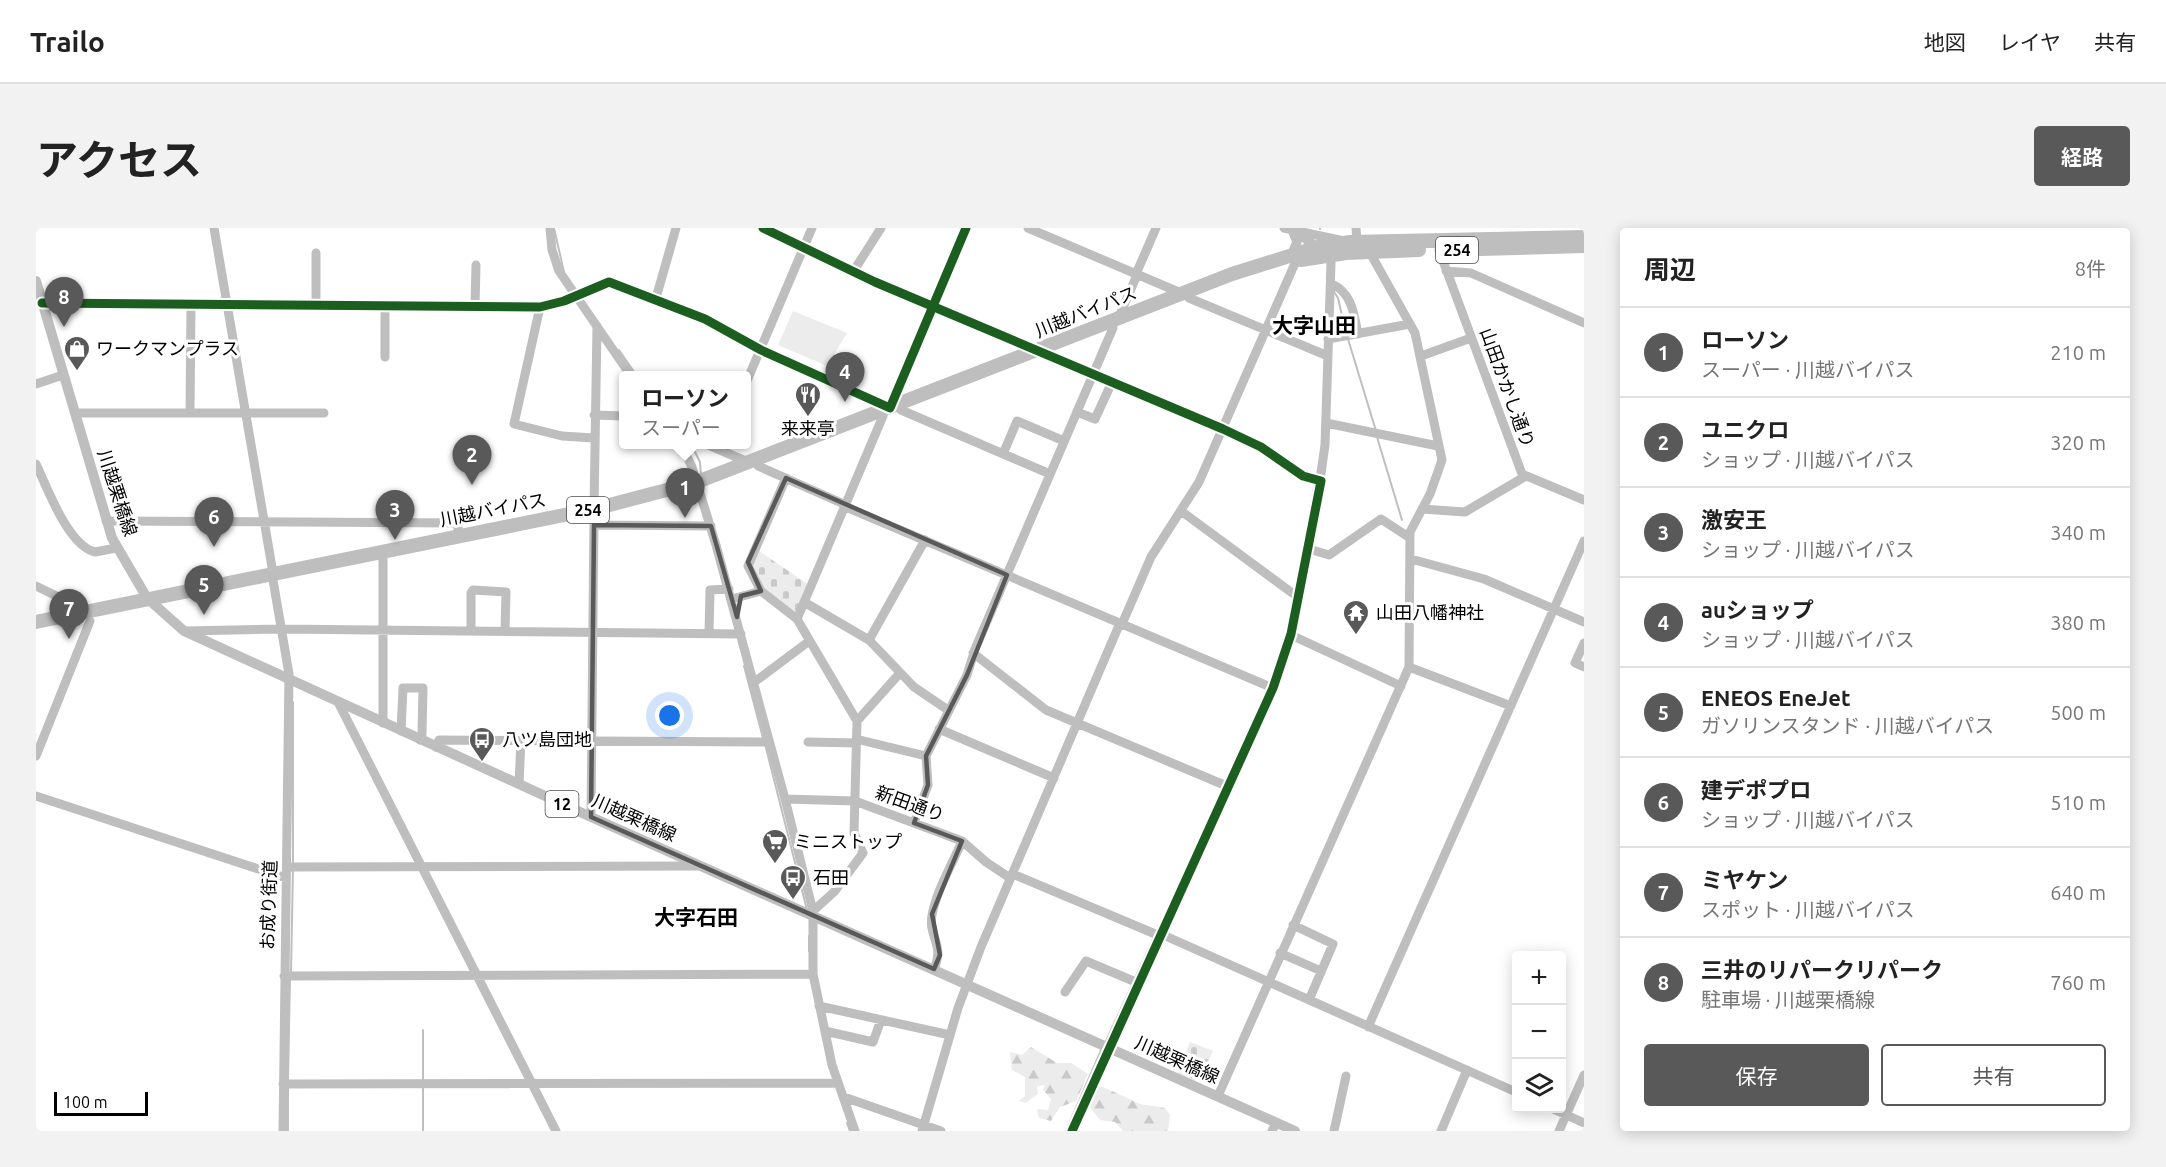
<!DOCTYPE html>
<html lang="ja">
<head>
<meta charset="utf-8">
<style>
	:root { --surface:#fff; --page:#f2f2f2; --text:#222; --muted:#767676; --line:#e0e0e0; --accent:#595959 }
	body { margin:0; font-family:Ubuntu,"Noto Sans JP",sans-serif; background:var(--page); color:var(--text) }
	.controls { position:absolute; right:18px; bottom:18px; display:grid; overflow:hidden; border-radius:6px; box-shadow:0 3px 15px #0003 }
	.controls button { width:54px; height:54px; display:grid; place-items:center; padding:0; border:0; border-bottom:2px solid var(--line); background:var(--surface); color:var(--text); font:30px sans-serif }
	.scale { position:absolute; left:18px; bottom:15px; width:94px; box-sizing:border-box; padding-left:6px; border:3px solid #000; border-top:0; font-size:16px; line-height:21px; white-space:nowrap; color:#000; -webkit-text-stroke:4px #fff; paint-order:stroke }
	.you { position:absolute; left:634px; top:488px; width:21px; height:21px; margin:-15px; border:4px solid #fff; border-radius:50%; background:#1a73e8; box-shadow:0 0 0 9px #1a73e833 }
	.badge { display:grid; place-items:center; width:39px; height:39px; border-radius:50%; background:var(--accent); color:#fff; font-size:20px; font-weight:700 }
	.pin { position:absolute; translate:-50% -50px; filter:drop-shadow(0 2px 3px #0008) }
	.pin::after { content:''; position:absolute; top:32px; width:21px; height:18px; background:inherit; clip-path:polygon(0 0,100% 0,50% 100%) }
	.popup { position:absolute; left:583px; top:143px; width:132px; height:78px; box-sizing:border-box; display:grid; place-content:center; border-radius:6px; background:var(--surface); filter:drop-shadow(0 2px 4px #0005); font-size:20px; white-space:nowrap; color:var(--muted) }
	.popup b { font-size:22px; color:var(--text) }
	.popup::after { content:''; position:absolute; left:50%; top:100%; margin-left:-12px; border:12px solid transparent; border-top-color:var(--surface) }
	.list { margin:0; padding:0; list-style:none }
	h2 { display:flex; justify-content:space-between; align-items:center; height:78px; margin:0; padding:0 24px; font-size:26px }
	h2 small { font-size:20px; font-weight:400; color:var(--muted) }
	.list li { display:grid; grid-template-columns:39px 1fr auto; gap:18px; align-items:center; box-sizing:border-box; height:90px; padding:0 24px; border-top:2px solid var(--line) }
	.list b { display:block; font-size:22px; white-space:nowrap }
	.list p { margin:0; font-size:20px; white-space:nowrap; color:var(--muted) }
	.list em { font-size:20px; font-style:normal; color:var(--muted) }
	.actions { display:flex; gap:12px; padding:18px 24px }
	.actions a { flex:1; padding:14px 0; border:2px solid var(--accent); border-radius:6px; text-align:center; font-size:21px; color:var(--accent) }
	.actions .main { background:var(--accent); color:#fff }
	.icon { flex:none; width:33px; height:33px; fill:none; stroke:currentColor; stroke-width:2; stroke-linecap:round; stroke-linejoin:round }
	.map { position:relative; flex:none; width:1548px; height:903px; overflow:hidden; border-radius:6px }
	header { display:flex; align-items:center; gap:36px; box-sizing:border-box; height:84px; padding:0 30px; background:var(--surface); border-bottom:2px solid var(--line) }
	header strong { font-size:28px }
	nav { display:flex; gap:33px; margin-inline-start:auto; font-size:21px }
	.intro { display:flex; align-items:center; justify-content:space-between; box-sizing:border-box; height:144px; padding:0 36px }
	h1 { margin:0; font-size:42px }
	.button { padding:15px 27px; border-radius:6px; background:var(--accent); color:#fff; font-size:21px; font-weight:700 }
	main { display:flex; gap:36px; padding:0 36px }
	aside { flex:1; background:var(--surface); border-radius:6px; box-shadow:0 3px 15px #0003 }
	.map>svg:first-child { display:block }
</style>
</head>
<body>
<header>
<strong>Trailo</strong>
<nav><a>地図</a><a>レイヤ</a><a>共有</a></nav>
</header>
<div class="intro"><h1>アクセス</h1><a class="button">経路</a></div>
<main>
<div class="map">
<svg width="1548" height="903" viewBox="0 0 1548 903">
	<defs>
		<pattern id="forest-firs" width="22" height="20" patternUnits="userSpaceOnUse" patternTransform="scale(1.5)"><rect width="22" height="20" fill="#ececec"/><path d="M5 1l3.5 6h-7zM16 11l3.5 6h-7z" fill="#c9c9c9"/></pattern>
		<pattern id="cemetery-stones" width="16" height="16" patternUnits="userSpaceOnUse" patternTransform="scale(1.5)"><rect width="16" height="16" fill="#ececec"/><path d="M2 7V4a2 2 0 0 1 4 0v3zM10 15v-3a2 2 0 0 1 4 0v3z" fill="#c9c9c9"/></pattern>
	</defs>
	<rect width="100%" height="100%" fill="#fff"/>
	<path fill="#ececec" d="M757 83 811 105 791 138 742 117Z"/>
	<path fill="url(#forest-firs)" d="M995 819 1021 835H1035L1052 846 1040 873 1024 879 1015 893 1003 890 1001 884 1002 881 1012 882 1015 871 1007 862 1009 857 1001 858 1002 866 990 875 983 873 989 868V849L976 842 974 824 986 827Z
		M1065 858 1104 876 1129 880 1134 887 1132 903H1087L1079 894 1064 892 1053 878 1060 861Z"/>
	<path fill="url(#cemetery-stones)" d="M720 321 773 357 761 385 726 361 713 338Z
		M1154 814 1177 823 1170 839 1162 838 1166 841 1159 853 1141 846Z"/>
	<g fill="none" stroke-linecap="round" stroke-linejoin="round">
		<path stroke="#bfbfbf" stroke-width="2" d="M518 0 528 44
			M1284 0V1
			M1297 62 1302 70 1310 105
			M1312 111 1340 203
			M583 122 601 148
			M1341 209 1366 292
			M655 216 664 234 665 247
			M1273 289 1279 254
			M1247 416 1252 398
			M708 438 727 510
			M729 516 771 682
			M257 636V474
			M1121 704 1145 652
			M773 723V708
			M255 744 257 641
			M1099 750 1118 709
			M387 802V853
			M1069 815 1097 755
			M252 852 254 749
			M387 858V903
			M811 895 814 903
			M252 903V857
			M1030 903 1066 820"/>
		<path stroke="#bebebe" stroke-width="9" d="M178 0 237 345
			M514 0 516 22 523 43 595 148
			M727 0 839 54 1187 201 1225 219 1267 248 1285 253 1255 406 1237 460 1036 903
			M992 0 1145 65
			M1248 0 1308 13
			M1320 0 1321 14
			M1256 2 1293 27 1295 35 1289 217 1284 252
			M1403 22 1486 246 1548 272
			M1255 27 1261 14 1256 2
			M1410 43 1435 45 1548 95
			M817 44 845 0
			M1100 46 1120 0
			M1296 56C1316 65 1318 86 1322 106
			M620 70 640 0
			M1153 70 1292 128
			M6 75 504 79 528 73 573 54 669 91 725 122 854 180 930 0
			M280 77V25
			M349 78V129
			M439 78 440 37
			M504 79 478 196 526 208 558 210
			M1082 91 1101 47
			M1292 111 1374 96
			M1385 128 1435 110
			M710 155 776 0
			M0 156 27 147
			M865 182 1014 246
			M154 184 155 76
			M1041 184 1059 191 1076 154
			M39 185H288
			M558 187 588 188
			M1290 195 1402 218
			M645 216 656 239 680 317 749 571 777 683V746L796 837 819 903
			M670 216 712 234
			M967 226 981 193 1028 213
			M0 236C11 259 32 318 59 324L80 320
			M722 238 810 277
			M750 250 712 338 725 363 761 391 821 493 818 605 827 625 798 664 777 683
			M810 279 1237 460
			M558 281 561 98
			M1386 281 1429 284 1490 248
			M1145 283 1263 370
			M70 293 422 295V308
			M558 297 675 298
			M1273 321 1293 327 1345 291 1374 310
			M1375 331 1448 351 1548 394
			M237 352 253 446 247 903
			M0 358 53 384
			M696 371 725 363
			M768 374 833 412 878 459 912 482
			M761 391 847 188
			M1086 396 1115 329 1163 254 1260 33
			M150 403 245 401 705 406
			M435 403V365L437 362 470 364 469 403
			M673 405 674 362 693 361
			M1255 407 1365 458
			M833 412 889 312
			M1548 415 1539 435 1548 439
			M937 425 1010 482 1193 559
			M1373 439 1475 478
			M717 455 772 414
			M302 474 520 903
			M821 493 864 445
			M347 495V330
			M903 501 1018 550
			M365 503 367 460H387L386 506 384 512
			M820 511 890 528
			M772 514 820 515
			M400 519 403 512 733 514
			M0 528 54 393
			M483 556 485 512
			M0 568 250 650
			M749 571 819 573 926 613 950 634 974 650
			M555 589 558 287
			M878 595 892 557 890 528 931 447 939 421 1077 100
			M251 639 662 638
			M977 646 1124 708
			M1257 697 1297 716 1273 772
			M1125 706 1480 864
			M1244 725 1285 743
			M898 741C909 715 892 710 896 687 901 661 916 637 926 613
			M248 748 777 746
			M1029 764 1050 733 1102 755
			M783 778 914 807
			M1332 799 1548 313
			M789 803 837 814 845 792
			M247 856 802 855
			M1182 868 1373 439 1374 304 1394 266 1406 232 1379 105 1333 23
			M808 869 905 903
			M1515 880 1548 895
			M886 903 922 780 945 719 1084 395
			M1236 903 1240 895
			M1298 903 1310 848
			M1405 903 1431 842
			M1523 903 1548 847"/>
		<path stroke="#bebebe" stroke-width="10" d="M0 53 76 310 111 370 148 403 555 589 1259 903"/>
		<path stroke="#bebebe" stroke-width="14" d="M1408 22 1548 18
			M1265 32 1310 25 1383 22
			M0 394 558 281 661 254 1196 46 1282 19 1314 14 1548 9"/>
		<defs>
			<path id="cycleway" d="M727 0 839 54 1187 201 1225 219 1267 248 1285 253 1255 406 1237 460 1036 903
				M6 75 504 79 528 73 573 54 669 91 725 122 854 180 930 0"/>
		</defs>
		<use href="#cycleway" stroke="#fff" stroke-width="13"/>
		<use href="#cycleway" stroke="#1b5e20" stroke-width="9"/>
	</g>
	<path fill="none" stroke="#595959" stroke-width="4.5" stroke-linejoin="round" d="M750 250 971 347 931 447 890 528 892 557 878 595 926 613 896 686 904 727 898 741 555 589 558 297 675 298 701 389 705 368 725 363 712 334Z"/>
	<defs>
		<symbol id="shop-pin" viewBox="-11 -11 22 30"><path d="M0 17L-7.5 6A9.5 9.5 0 1 1 7.5 6Z" fill="#595959" stroke="#fff"/><path d="M-5-2.5h2.3a2.7 3.5 0 0 1 5.4 0H5L5.5 6h-11ZM-1.5-2.5h3a1.5 2.3 0 0 0-3 0Z" fill="#fff"/></symbol>
		<symbol id="restaurant-pin" viewBox="-11 -11 22 30"><path d="M0 17L-7.5 6A9.5 9.5 0 1 1 7.5 6Z" fill="#595959" stroke="#fff"/><path d="M-5-6h1v4h1v-4h1v4h1v-4h1v5L-1.5 .5V6h-2V.5L-5-1ZM5-6V6H3V1.5H1.5Q1.5-4 5-6Z" fill="#fff"/></symbol>
		<symbol id="temple-pin" viewBox="-11 -11 22 30"><path d="M0 17L-7.5 6A9.5 9.5 0 1 1 7.5 6Z" fill="#595959" stroke="#fff"/><path d="M0-6L5-2H3V0L6.5 2.5H4V6H1.5V3h-3V6H-4V2.5H-6.5L-3 0V-2H-5Z" fill="#fff"/></symbol>
		<symbol id="bus-pin" viewBox="-11 -11 22 30"><path d="M0 17L-7.5 6A9.5 9.5 0 1 1 7.5 6Z" fill="#595959" stroke="#fff"/><path d="M-5-6H5V4H4V6H2V4H-2V6H-4V4H-5ZM-3.5-4V0h7V-4ZM-3.5 1.2v1.5H-2V1.2ZM2 1.2v1.5H3.5V1.2Z" fill="#fff"/></symbol>
		<symbol id="supermarket-pin" viewBox="-11 -11 22 30"><path d="M0 17L-7.5 6A9.5 9.5 0 1 1 7.5 6Z" fill="#595959" stroke="#fff"/><path d="M-6-5.5h2.5l.6 2H6L4.5 2H-2.5L-4.4-4H-6ZM-1.5 3.2a1.3 1.3 0 1 0 .1 0ZM3 3.2a1.3 1.3 0 1 0 .1 0Z" fill="#fff"/></symbol>
	</defs>
	<g fill-rule="evenodd">
		<use href="#shop-pin" x="26" y="106" width="30" height="40"/>
		<use href="#restaurant-pin" x="757" y="152" width="30" height="40"/>
		<use href="#temple-pin" x="1305" y="370" width="30" height="40"/>
		<use href="#bus-pin" x="431" y="497" width="30" height="40"/>
		<use href="#supermarket-pin" x="724" y="599" width="30" height="40"/>
		<use href="#bus-pin" x="742" y="635" width="30" height="40"/>
	</g>
	<g text-anchor="middle" stroke-width="6" stroke-linejoin="round" paint-order="stroke">
		<g fill="#fff" stroke="#4c4c4c" stroke-width="1.5">
			<rect x="1400" y="9" width="42" height="26" rx="4.5"/>
			<rect x="531" y="269" width="42" height="26" rx="4.5"/>
			<rect x="509.5" y="563" width="33" height="26" rx="4.5"/>
		</g>
		<g font-size="16" font-weight="bold" fill="#000">
			<text x="1421" y="28">254</text>
			<text x="552" y="288">254</text>
			<text x="526" y="582">12</text>
		</g>
		<g font-size="18" fill="#000" stroke="#fff">
			<text transform="translate(1050 84) rotate(-22)" y="6">川越バイパス</text>
			<text transform="translate(1471 160) rotate(70)" y="6">山田かかし通り</text>
			<text transform="translate(81 265) rotate(72)" y="6">川越栗橋線</text>
			<text transform="translate(457 282) rotate(-11)" y="6">川越バイパス</text>
			<text transform="translate(874 576) rotate(20)" y="6">新田通り</text>
			<text transform="translate(598 590) rotate(24)" y="6">川越栗橋線</text>
			<text transform="translate(233 677) rotate(-88)" y="6">お成り街道</text>
			<text transform="translate(1141 832) rotate(24)" y="6">川越栗橋線</text>
		</g>
		<g font-size="18" fill="#000" stroke="#fff" text-anchor="start">
			<text x="60" y="127">ワークマンプラス</text>
			<text x="772" y="207" text-anchor="middle">来来亭</text>
			<text x="1340" y="391">山田八幡神社</text>
			<text x="466" y="518">八ツ島団地</text>
			<text x="758" y="620">ミニストップ</text>
			<text x="777" y="656">石田</text>
		</g>
		<g font-size="21" font-weight="bold" fill="#000" stroke="#fff">
			<text x="1278" y="105">大字山田</text>
			<text x="660" y="697">大字石田</text>
		</g>
	</g>
</svg>
<div class="controls">
<button>+</button>
<button>−</button>
<button><svg class="icon" aria-label="layers" viewBox="0 0 24 24"><path d="M12 4l9 5-9 5-9-5zM3 14l9 5 9-5"/></svg></button>
</div>
<div class="scale">100 m</div>
<div class="you"></div>
<div class="pin badge" style="left:649px;top:290px">1</div>
<div class="popup"><b>ローソン</b>スーパー</div>
<div class="pin badge" style="left:436px;top:257px">2</div>
<div class="pin badge" style="left:359px;top:312px">3</div>
<div class="pin badge" style="left:809px;top:174px">4</div>
<div class="pin badge" style="left:168px;top:387px">5</div>
<div class="pin badge" style="left:178px;top:319px">6</div>
<div class="pin badge" style="left:33px;top:411px">7</div>
<div class="pin badge" style="left:28px;top:99px">8</div>
</div>
<aside>
<h2>周辺<small>8件</small></h2>
<ul class="list">
<li><span class="badge">1</span><div><b>ローソン</b><p>スーパー · 川越バイパス</p></div><em>210 m</em></li>
<li><span class="badge">2</span><div><b>ユニクロ</b><p>ショップ · 川越バイパス</p></div><em>320 m</em></li>
<li><span class="badge">3</span><div><b>激安王</b><p>ショップ · 川越バイパス</p></div><em>340 m</em></li>
<li><span class="badge">4</span><div><b>auショップ</b><p>ショップ · 川越バイパス</p></div><em>380 m</em></li>
<li><span class="badge">5</span><div><b>ENEOS EneJet</b><p>ガソリンスタンド · 川越バイパス</p></div><em>500 m</em></li>
<li><span class="badge">6</span><div><b>建デポプロ</b><p>ショップ · 川越バイパス</p></div><em>510 m</em></li>
<li><span class="badge">7</span><div><b>ミヤケン</b><p>スポット · 川越バイパス</p></div><em>640 m</em></li>
<li><span class="badge">8</span><div><b>三井のリパークリパーク</b><p>駐車場 · 川越栗橋線</p></div><em>760 m</em></li>
</ul>
<div class="actions"><a class="main">保存</a><a>共有</a></div>
</aside>
</main>
</body>
</html>
